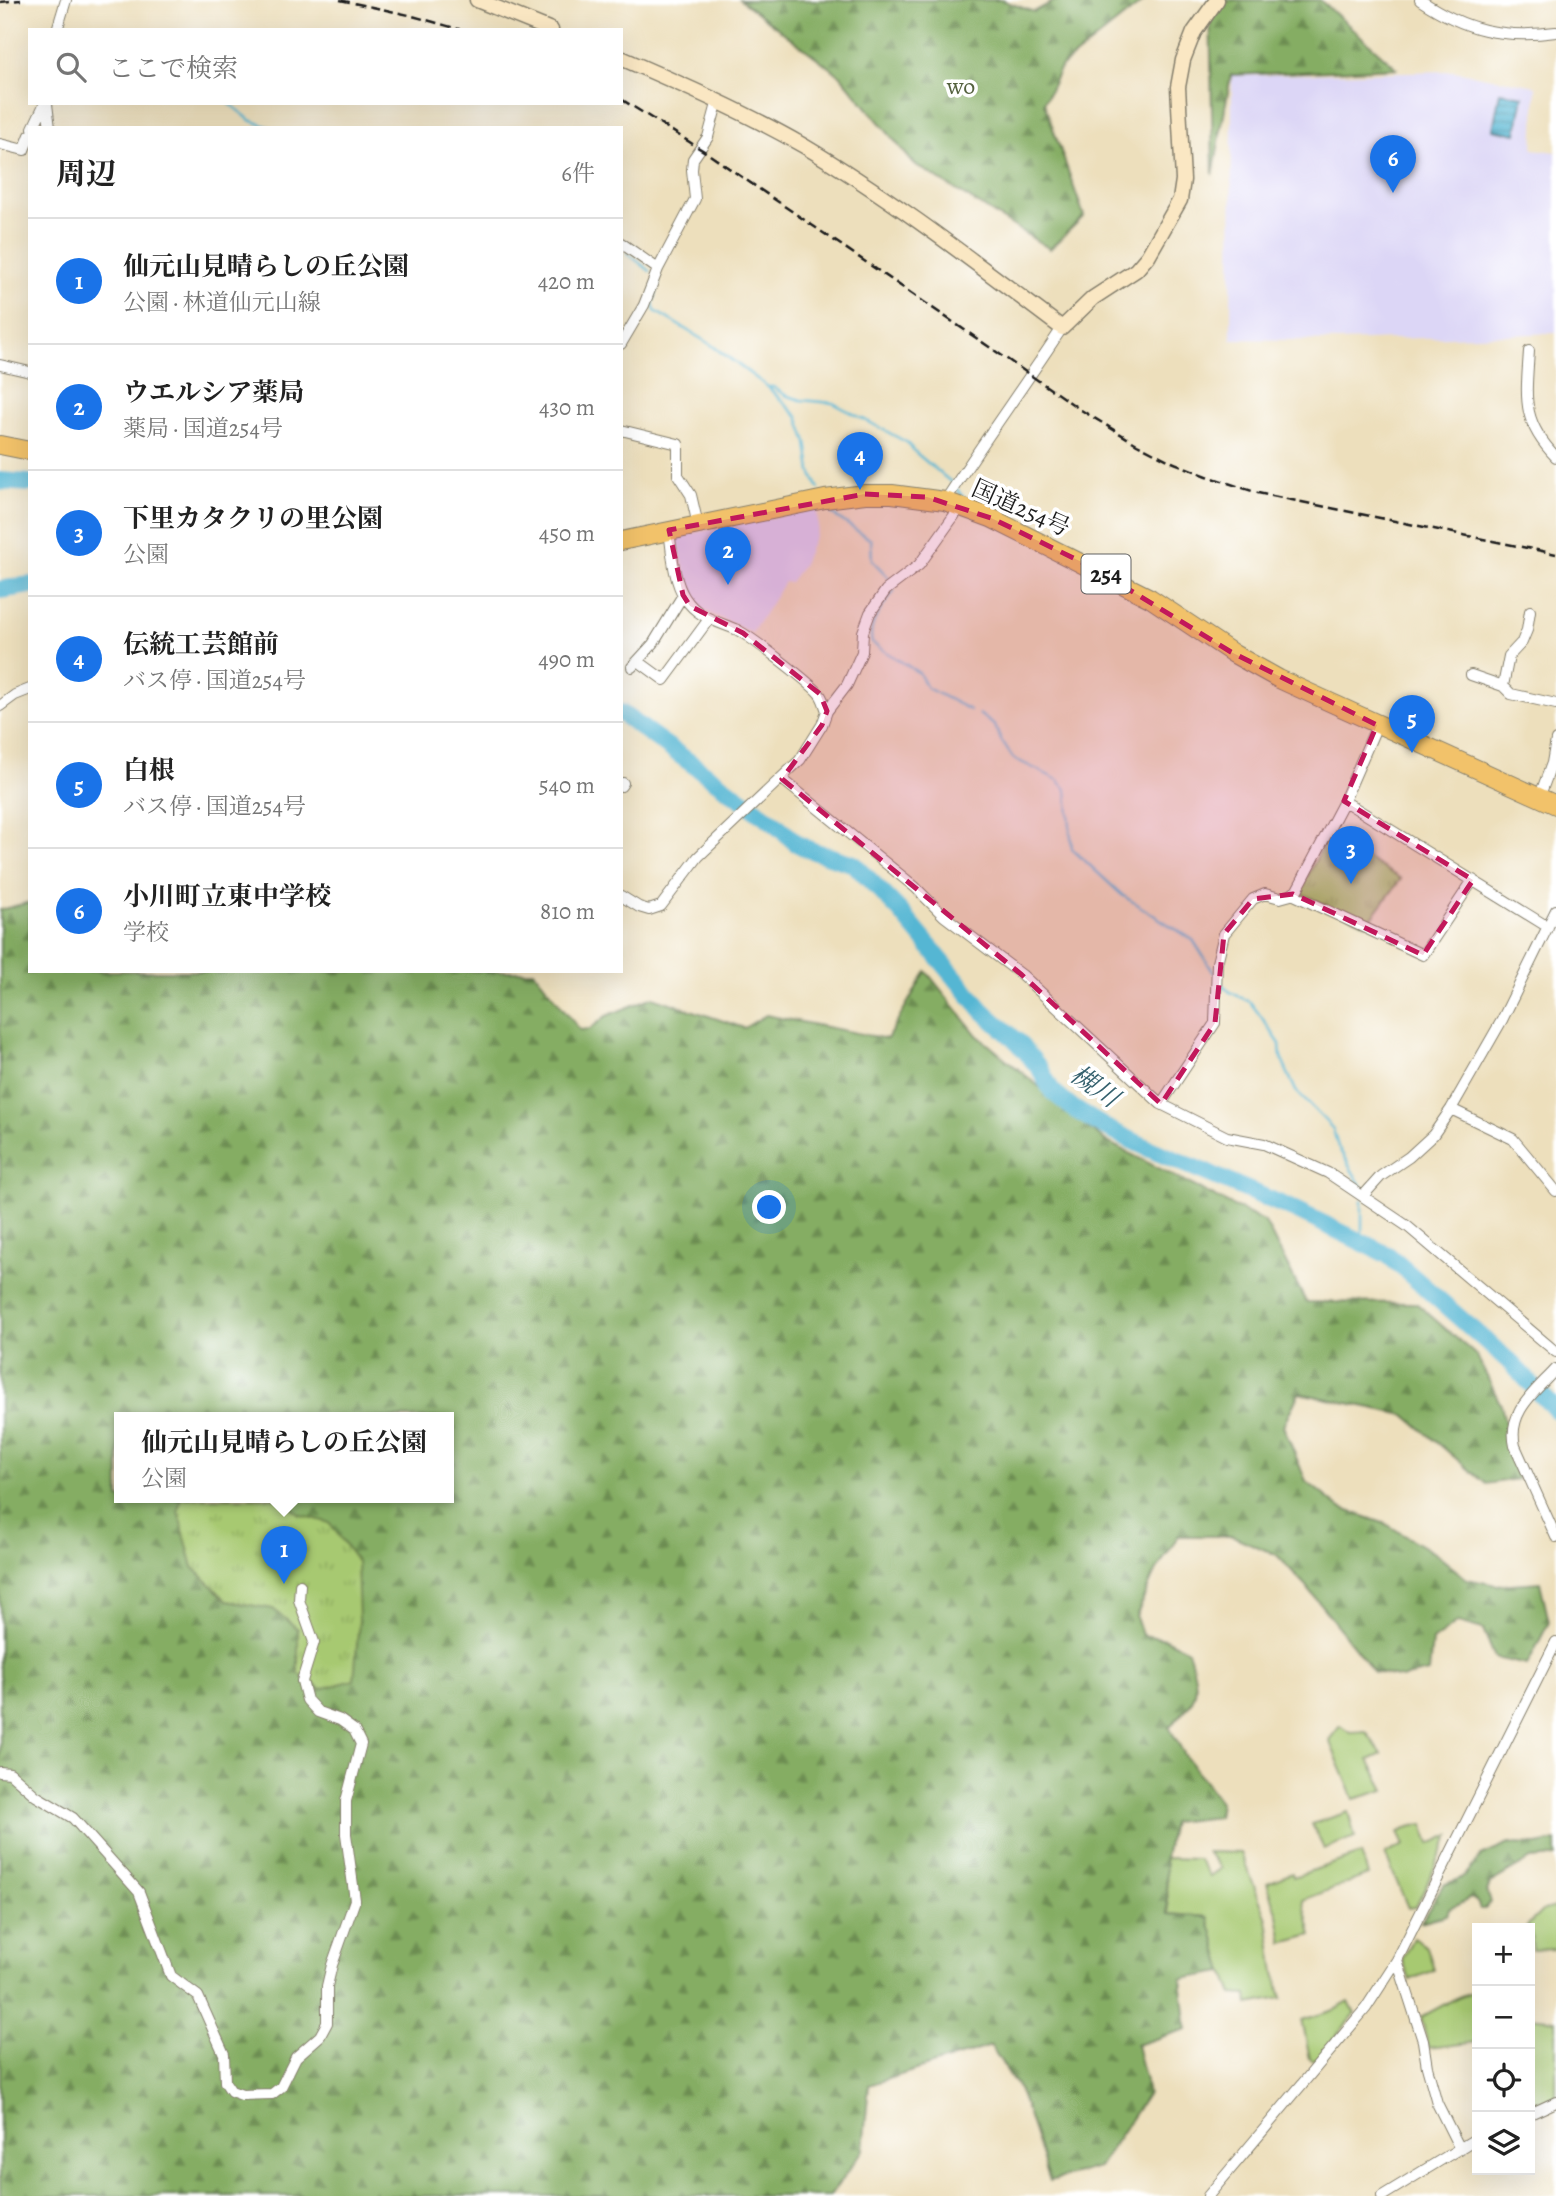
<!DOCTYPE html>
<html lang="ja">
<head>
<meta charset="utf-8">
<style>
	:root { --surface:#fff; --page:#f6f6f6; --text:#222; --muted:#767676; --line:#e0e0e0; --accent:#1a73e8 }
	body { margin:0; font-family:Alegreya,"Noto Serif JP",serif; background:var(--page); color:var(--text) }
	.controls { position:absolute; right:21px; bottom:21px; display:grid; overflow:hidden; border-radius:0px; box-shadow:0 7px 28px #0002 }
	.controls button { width:63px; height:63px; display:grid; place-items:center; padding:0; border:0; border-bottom:2px solid var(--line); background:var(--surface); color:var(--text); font:35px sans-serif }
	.you { position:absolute; left:770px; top:1208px; width:24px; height:24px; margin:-18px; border:5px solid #fff; border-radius:50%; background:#1a73e8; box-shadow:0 0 0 10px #1a73e833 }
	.badge { display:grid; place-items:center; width:46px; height:46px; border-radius:50%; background:var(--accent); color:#fff; font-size:23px; font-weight:700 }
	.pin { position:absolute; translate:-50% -58px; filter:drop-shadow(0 2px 4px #0008) }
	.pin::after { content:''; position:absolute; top:37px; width:24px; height:21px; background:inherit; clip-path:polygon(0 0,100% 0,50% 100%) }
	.popup { position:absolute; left:114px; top:1412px; width:340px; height:91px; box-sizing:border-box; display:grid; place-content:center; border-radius:0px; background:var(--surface); filter:drop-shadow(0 2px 5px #0005); font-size:23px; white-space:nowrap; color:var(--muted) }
	.popup b { font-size:26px; color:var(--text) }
	.popup::after { content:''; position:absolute; left:50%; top:100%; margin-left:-14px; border:14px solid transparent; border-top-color:var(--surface) }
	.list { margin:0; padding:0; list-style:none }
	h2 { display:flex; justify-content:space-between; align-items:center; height:91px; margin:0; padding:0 28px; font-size:30px }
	h2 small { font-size:23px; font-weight:400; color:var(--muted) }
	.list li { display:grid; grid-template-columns:46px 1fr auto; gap:21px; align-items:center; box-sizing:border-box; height:126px; padding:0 28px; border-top:2px solid var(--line) }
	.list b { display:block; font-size:26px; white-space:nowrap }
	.list p { margin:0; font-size:23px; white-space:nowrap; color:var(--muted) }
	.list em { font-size:23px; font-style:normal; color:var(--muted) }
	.icon { flex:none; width:38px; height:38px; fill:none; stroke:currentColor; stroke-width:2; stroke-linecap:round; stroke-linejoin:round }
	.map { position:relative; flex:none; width:1556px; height:2196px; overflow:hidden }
	.search { position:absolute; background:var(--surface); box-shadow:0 7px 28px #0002; left:28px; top:28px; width:595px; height:77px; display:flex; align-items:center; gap:18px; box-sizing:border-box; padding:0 24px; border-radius:0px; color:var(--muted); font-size:26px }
	.panel { position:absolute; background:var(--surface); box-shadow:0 7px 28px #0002; left:28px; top:126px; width:595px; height:847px; border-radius:0px }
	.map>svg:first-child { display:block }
</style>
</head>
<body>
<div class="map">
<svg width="1556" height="2196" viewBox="0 0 1556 2196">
	<defs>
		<pattern id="forest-firs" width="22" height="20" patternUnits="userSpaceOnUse" patternTransform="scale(1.75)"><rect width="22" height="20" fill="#85ad63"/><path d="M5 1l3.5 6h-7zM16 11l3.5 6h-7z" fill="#6c8c51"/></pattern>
		<pattern id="park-tufts" width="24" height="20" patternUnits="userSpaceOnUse" patternTransform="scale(1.75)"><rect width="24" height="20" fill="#a7c971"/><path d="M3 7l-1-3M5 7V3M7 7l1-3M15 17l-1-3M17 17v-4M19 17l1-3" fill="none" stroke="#8fac61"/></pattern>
		<pattern id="water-rules" width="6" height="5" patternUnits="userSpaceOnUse" patternTransform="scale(1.75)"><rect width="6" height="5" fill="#54b6d3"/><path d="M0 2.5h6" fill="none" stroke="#4593aa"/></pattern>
	</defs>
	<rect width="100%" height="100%" fill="#fff"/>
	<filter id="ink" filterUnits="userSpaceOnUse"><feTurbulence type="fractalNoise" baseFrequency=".0143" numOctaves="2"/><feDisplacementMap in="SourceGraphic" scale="14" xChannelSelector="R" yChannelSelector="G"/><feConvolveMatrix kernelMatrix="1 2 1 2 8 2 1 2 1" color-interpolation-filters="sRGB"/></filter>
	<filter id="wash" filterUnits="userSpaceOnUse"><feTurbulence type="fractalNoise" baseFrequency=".00686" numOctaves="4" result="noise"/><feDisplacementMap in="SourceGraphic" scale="28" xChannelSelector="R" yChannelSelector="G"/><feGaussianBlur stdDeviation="1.57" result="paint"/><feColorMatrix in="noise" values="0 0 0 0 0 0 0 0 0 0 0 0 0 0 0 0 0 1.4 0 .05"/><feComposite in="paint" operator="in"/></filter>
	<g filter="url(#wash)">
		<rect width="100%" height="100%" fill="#eddfbc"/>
		<path fill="#dcd6f6" d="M1454 71 1536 86 1533 149 1556 152V333L1339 341 1231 339 1232 76Z
			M817 509 818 528 802 566 790 582H784L752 633 695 606 690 596 677 539 679 536Z"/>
		<path fill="#a7c971" stroke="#627246" stroke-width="2" d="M1340 1726 1350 1733 1366 1732 1382 1754 1369 1760 1385 1790 1354 1799 1329 1740Z
			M1348 1812 1355 1837 1324 1849 1312 1824Z
			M1423 1824 1430 1844 1450 1835 1416 1907 1408 1908 1385 1854 1404 1845 1398 1833 1409 1827Z
			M1207 1852 1241 1853 1267 1919 1275 1973 1282 1998 1248 2004 1247 1995 1233 1994 1224 1972 1208 1917 1169 1914 1165 1858 1198 1859 1210 1876 1221 1868Z
			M1361 1854 1368 1875 1303 1900 1312 1935 1283 1943 1278 1915 1267 1883 1292 1873 1293 1877Z
			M1556 1907V1949L1533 1950 1530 1928 1526 1927 1543 1910Z
			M1413 1938 1427 1947 1434 1970 1410 1980 1402 1959Z
			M1477 1990V2042L1429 2048 1421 2017 1458 1997Z
			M1349 2002 1355 2014 1315 2061 1310 2059 1302 2020 1334 2010Z
			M1530 2017 1556 2020V2096L1530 2109Z"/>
		<path fill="url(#forest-firs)" stroke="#506440" stroke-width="2" fill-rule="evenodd" d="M740 0H1002L1034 12 1056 0H1145L1061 67 1044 103 1084 216 1050 249 913 163 841 76Z
			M1210 0H1320L1397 68 1231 75 1213 175Z
			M30 902V971H534L580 1030 590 1029 606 1016 653 997 744 1028 766 1015 887 1039 926 971 977 1035 1105 1141 1265 1222 1306 1302 1416 1303 1477 1356 1501 1405 1518 1479 1486 1484 1405 1415 1299 1393 1283 1426 1306 1481 1340 1508 1386 1524 1436 1554 1467 1579 1496 1585 1540 1582 1549 1622 1527 1665 1495 1658 1483 1629 1458 1622 1432 1641 1429 1672 1402 1678 1374 1672 1305 1585 1277 1555 1233 1536H1178L1152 1578 1136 1617 1142 1635 1166 1639 1188 1650C1200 1692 1201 1696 1169 1727L1186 1757 1220 1802 1218 1817 1172 1822 1165 1858 1168 1914 1208 1917 1224 1972 1181 1979 1187 2029 1136 2045 1148 2093 1099 2167 1050 2181 1021 2093 991 2046 869 2085 863 2150 830 2196H0V910ZM119 1418H448V1498H119Z
			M1556 1841V1857L1531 1859 1490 1883 1487 1892 1491 1902 1485 1909H1480L1477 1902 1471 1898 1449 1909 1447 1915 1421 1922 1443 1885 1464 1877 1481 1856 1509 1844 1537 1845Z"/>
		<path fill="url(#park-tufts)" stroke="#627246" stroke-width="2" d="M1328 835 1401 879 1367 924 1304 895 1301 889Z
			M181 1498H280L299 1514 330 1523 357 1562 359 1620 354 1680 321 1689 298 1673V1629L273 1609 227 1601 193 1567 178 1511Z"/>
		<path fill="url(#water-rules)" stroke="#386978" stroke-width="2" d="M1500 92 1523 96 1516 134 1493 129Z"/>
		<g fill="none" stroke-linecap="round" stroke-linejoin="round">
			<path stroke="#54b6d3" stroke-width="2.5" d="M65 22 79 30
				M229 103 250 120 271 128
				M627 253 650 271
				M659 282 653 304 655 311 710 344 768 387 798 417 807 442 811 472 819 489
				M768 387H773L785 395 801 400 833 403 882 429 908 443 916 453 952 483
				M956 488 963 497 979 505
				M832 514 871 540 872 560 891 580
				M894 591C883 607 867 623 872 643L919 673 927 688 970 710
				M979 714 995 726 1001 740 1013 758 1058 780 1067 790 1072 849 1122 895 1193 940 1214 973
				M1219 981 1230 992 1250 1002 1262 1018 1280 1044 1281 1058 1296 1091 1333 1129 1338 1147 1363 1189
				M1362 1242V1200"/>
			<path stroke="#54b6d3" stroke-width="18" d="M0 481 30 483
				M0 590 30 585
				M621 713 773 822 796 843 810 850 854 864 900 911 983 1011 1019 1043 1040 1069 1052 1091 1074 1109 1106 1128 1152 1150 1295 1210 1388 1255 1511 1363 1556 1410"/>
		</g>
	</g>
	<g filter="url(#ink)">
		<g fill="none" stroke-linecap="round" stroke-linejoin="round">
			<defs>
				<path id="street" d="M1420 0C1465 30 1502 39 1556 32
					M57 30 66 0
					M47 104 50 128
					M33 128 45 103
					M0 144 24 150 30 135
					M621 243 658 269
					M621 344 644 305 658 269 695 199 692 170 693 159 708 137 718 100
					M1529 351C1526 398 1521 421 1556 457
					M0 365 30 372
					M621 430 678 444V475L691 495 698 525
					M945 501C983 442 1024 386 1062 328
					M669 530C672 551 673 580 685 598 697 617 716 621 735 629 748 634 815 686 821 696 824 701 825 706 827 711
					M638 661 664 680 709 619
					M632 667 653 644 683 595
					M1471 675 1503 686 1511 694 1556 704
					M1503 686 1509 656 1522 642 1527 630 1530 611
					M0 706 15 695 30 689
					M782 779 915 887 944 916 1022 975 1161 1104 1227 1137 1264 1144 1328 1173 1407 1226 1556 1352
					M621 786 623 783
					M1539 798 1552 763 1556 740
					M1344 801 1548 927
					M1292 894 1423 955 1473 880
					M621 896 639 907 649 910 661 906 698 857 800 760 822 725 827 711 847 685 862 652 863 632 870 613 886 590 919 565 961 506
					M1161 1104 1215 1023 1217 963 1224 934 1253 899 1265 894 1280 898 1291 895 1297 890 1344 801 1377 725
					M1451 1109 1513 1139 1556 1191
					M1363 1196 1381 1176 1409 1157 1433 1135 1451 1109 1502 1020 1556 910
					M1556 1369C1535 1392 1507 1412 1515 1446L1556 1537
					M0 1772 10 1773 36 1796 73 1818 139 1892 171 1976 198 1996 224 2054 225 2082 231 2091 242 2095 272 2094 281 2087 296 2057 320 2036 327 2023V1986L332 1965 355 1900 346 1834V1801L361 1744 354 1730 340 1720 318 1712 307 1700 302 1681 314 1642 299 1600 300 1585
					M1397 1960 1423 2041 1427 2067 1437 2103 1460 2149
					M1530 2114 1556 2102
					M1208 2196 1366 2008 1397 1960 1556 1642
					M1382 2196 1477 2138"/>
				<path id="secondary" d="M477 0 551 30
					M621 58C683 85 745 112 804 146 895 200 978 265 1062 328L1093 298 1136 270 1148 256 1180 200 1183 180 1178 87 1183 60 1194 32 1217 0"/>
				<path id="highway" d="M0 445 30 451
					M621 541 825 499 865 494H892L945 501 991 518 1150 598 1234 654 1279 679 1556 805"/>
			</defs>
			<use href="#street" stroke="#847e6c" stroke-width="12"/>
			<use href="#secondary" stroke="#847e6c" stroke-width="17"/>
			<use href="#highway" stroke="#847e6c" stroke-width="20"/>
			<use href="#street" stroke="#fff" stroke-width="10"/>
			<use href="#secondary" stroke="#fae7c3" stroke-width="14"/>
			<use href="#highway" stroke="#f2c26a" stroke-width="18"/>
			<path stroke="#1c1c1c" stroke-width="2.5" stroke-dasharray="10 5" stroke-linecap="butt" d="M340 0 409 15 462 30
				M0 2 21 0
				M621 99 707 153 1081 410 1137 444 1172 462 1207 476 1258 493 1556 554"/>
		</g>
	</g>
	<path fill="#c2185b" fill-opacity="0.2" stroke="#c2185b" stroke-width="5" stroke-dasharray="14 9" stroke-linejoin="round" d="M865 494 927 497 991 518 1094 568 1231 652 1377 725 1344 801 1473 880 1423 955 1293 894 1253 899 1224 934 1215 1023 1161 1104 1022 975 782 779 822 725 827 711 820 694 743 633 690 606 683 595 669 530Z"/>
	<g text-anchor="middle" stroke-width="7" stroke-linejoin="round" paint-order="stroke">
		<rect fill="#fff" stroke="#606060" stroke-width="2" x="1081.5" y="554.5" width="49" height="39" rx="5"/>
		<g font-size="23" font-weight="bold" fill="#1c1c1c">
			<text x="1106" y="582">254</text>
		</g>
		<g font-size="24" fill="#54613e" stroke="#fff">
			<text x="961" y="94">wo</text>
		</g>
		<g font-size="24" fill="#1c1c1c" stroke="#fff">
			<text transform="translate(1021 508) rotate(24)" y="8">国道254号</text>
		</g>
		<g font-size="26" font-style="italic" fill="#35616e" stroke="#fff">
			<text transform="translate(1095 1086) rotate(35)" y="9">槻川</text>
		</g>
	</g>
</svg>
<div class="controls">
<button>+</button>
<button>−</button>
<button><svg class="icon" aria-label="locate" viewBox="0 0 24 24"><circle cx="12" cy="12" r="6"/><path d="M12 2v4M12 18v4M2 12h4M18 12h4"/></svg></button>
<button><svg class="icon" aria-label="layers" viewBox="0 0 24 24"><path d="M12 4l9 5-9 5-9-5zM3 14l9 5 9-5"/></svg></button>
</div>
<div class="you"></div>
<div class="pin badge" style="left:284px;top:1584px">1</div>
<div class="popup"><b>仙元山見晴らしの丘公園</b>公園</div>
<div class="pin badge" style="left:728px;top:585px">2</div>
<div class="pin badge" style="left:1351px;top:884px">3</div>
<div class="pin badge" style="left:860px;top:490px">4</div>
<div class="pin badge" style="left:1412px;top:753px">5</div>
<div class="pin badge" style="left:1393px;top:193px">6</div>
<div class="search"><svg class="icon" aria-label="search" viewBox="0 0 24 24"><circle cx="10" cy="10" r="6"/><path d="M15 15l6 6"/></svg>ここで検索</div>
<section class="panel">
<h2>周辺<small>6件</small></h2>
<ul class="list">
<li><span class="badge">1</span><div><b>仙元山見晴らしの丘公園</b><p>公園 · 林道仙元山線</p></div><em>420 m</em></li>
<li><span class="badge">2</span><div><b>ウエルシア薬局</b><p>薬局 · 国道254号</p></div><em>430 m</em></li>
<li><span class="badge">3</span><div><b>下里カタクリの里公園</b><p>公園</p></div><em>450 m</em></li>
<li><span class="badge">4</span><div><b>伝統工芸館前</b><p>バス停 · 国道254号</p></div><em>490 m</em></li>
<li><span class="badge">5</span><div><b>白根</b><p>バス停 · 国道254号</p></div><em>540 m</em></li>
<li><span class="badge">6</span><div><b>小川町立東中学校</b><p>学校</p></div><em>810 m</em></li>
</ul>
</section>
</div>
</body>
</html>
